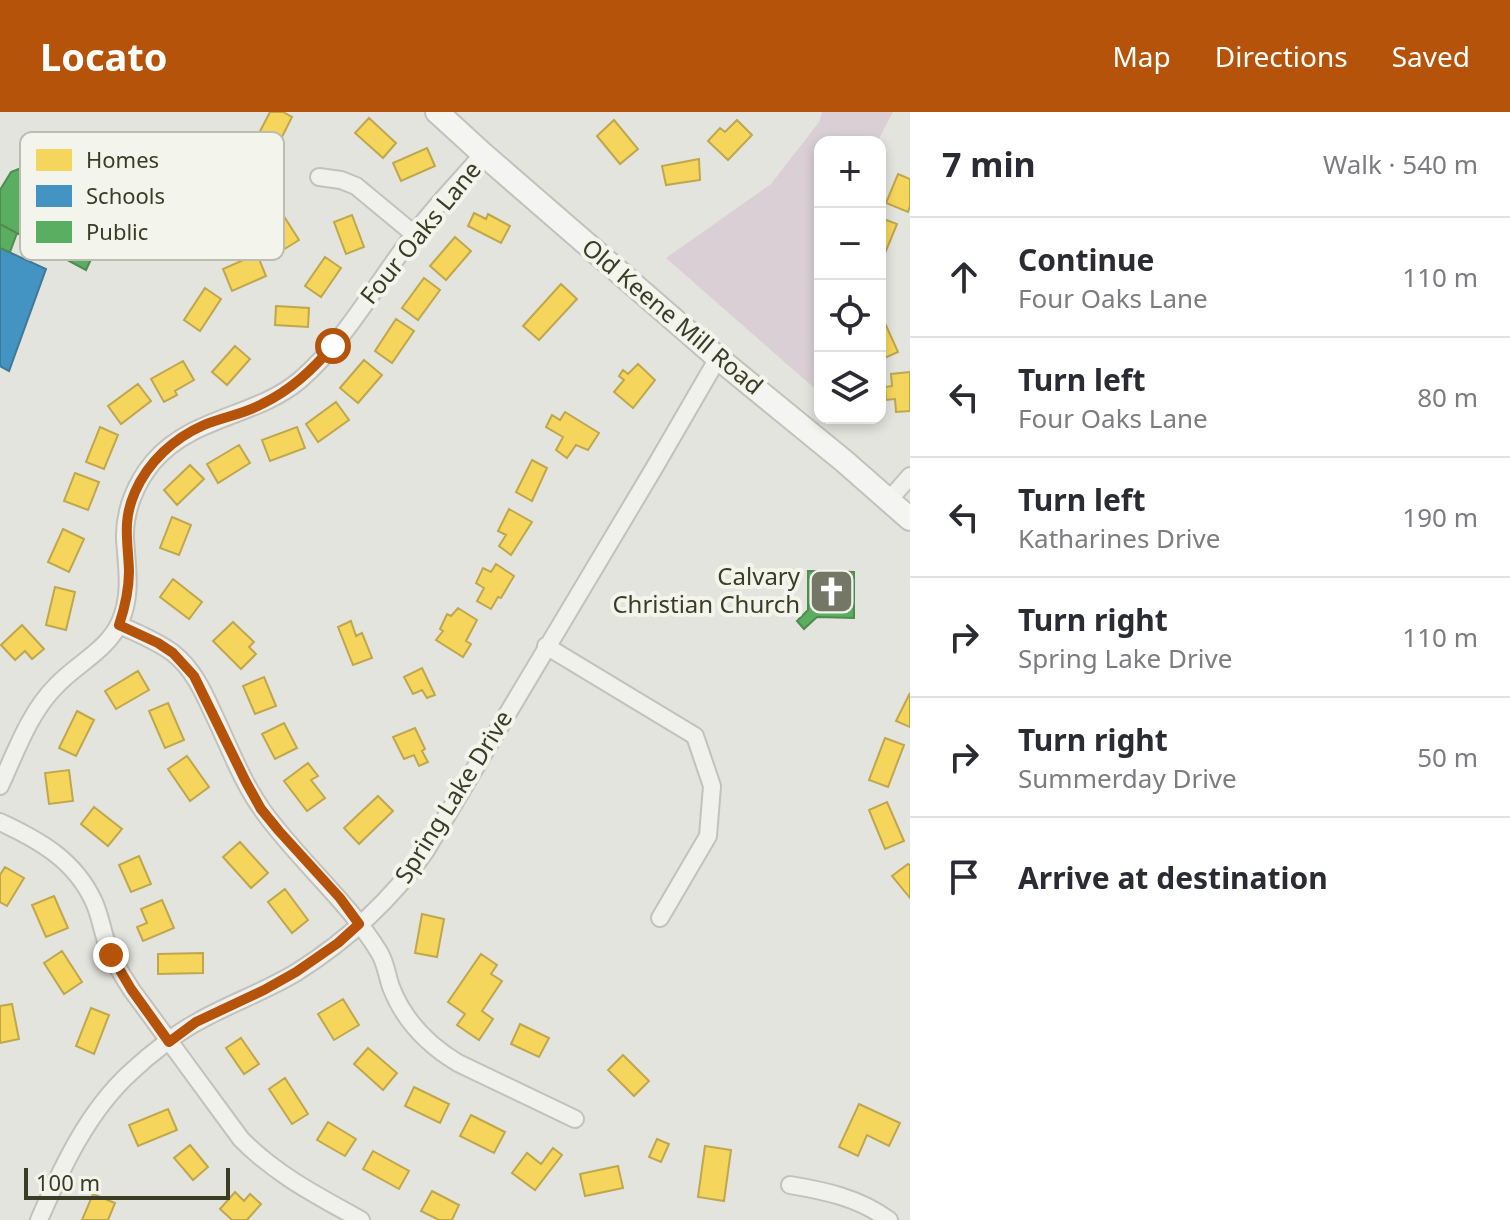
<!DOCTYPE html>
<html lang="en">
<head>
<meta charset="utf-8">
<style>
	:root { --surface:#fff; --page:#f2f2f3; --text:#2b2b33; --muted:#7c7c81; --line:#e1e1e2; --accent:#b45309 }
	body { margin:0; font-family:"Noto Sans",sans-serif; background:var(--page); color:var(--text) }
	.controls { position:absolute; right:24px; top:24px; display:grid; overflow:hidden; border-radius:16px; box-shadow:0 4px 12px #0003 }
	.controls button { width:72px; height:72px; display:grid; place-items:center; padding:0; border:0; border-bottom:2px solid var(--line); background:var(--surface); color:var(--text); font:40px sans-serif }
	.scale { position:absolute; left:24px; bottom:20px; width:206px; box-sizing:border-box; padding-left:8px; border:4px solid #3a3c26; border-top:0; font-size:22px; line-height:28px; white-space:nowrap; color:#3a3c26; -webkit-text-stroke:6px #f3f4eb; paint-order:stroke }
	.stop { position:absolute; width:24px; height:24px; margin:-18px; border:6px solid #b45309; border-radius:50%; background:#fff }
	.stop.end { background:#b45309; border-color:#fff; box-shadow:0 2px 8px #0008 }
	.list { margin:0; padding:0; list-style:none }
	h2 { display:flex; justify-content:space-between; align-items:center; height:104px; margin:0; padding:0 32px; font-size:34px }
	h2 small { font-size:26px; font-weight:400; color:var(--muted) }
	.list li { display:grid; grid-template-columns:52px 1fr auto; gap:24px; align-items:center; box-sizing:border-box; height:120px; padding:0 32px; border-top:2px solid var(--line) }
	.list b { display:block; font-size:30px; white-space:nowrap }
	.list p { margin:0; font-size:26px; white-space:nowrap; color:var(--muted) }
	.list em { font-size:26px; font-style:normal; color:var(--muted) }
	.icon { flex:none; width:44px; height:44px; fill:none; stroke:currentColor; stroke-width:2; stroke-linecap:round; stroke-linejoin:round }
	.map { position:relative; flex:none; width:910px; height:1108px; overflow:hidden }
	header { display:flex; align-items:center; gap:48px; box-sizing:border-box; height:112px; padding:0 40px; background:var(--accent); color:#fff }
	header strong { font-size:38px }
	nav { display:flex; gap:44px; margin-inline-start:auto; font-size:28px }
	main { display:flex }
	aside { flex:1; background:var(--surface) }
	.map>svg:first-child { display:block }
</style>
</head>
<body>
<header>
<strong>Locato</strong>
<nav><a>Map</a><a>Directions</a><a>Saved</a></nav>
</header>
<main>
<div class="map">
<svg width="910" height="1108" viewBox="0 0 910 1108">
	<rect width="100%" height="100%" fill="#e3e4de"/>
	<path fill="#d9cfd4" d="M822 0H893L877 30H820V281L666 146 771 72 819 10Z"/>
	<path fill="#f6d55c" stroke="#bea74c" stroke-width="2" d="M270 0H283L292 5 275 39 255 29Z
		M369 6 396 31 383 46 355 21Z
		M614 8 638 37 620 52 597 24Z
		M737 8 752 23 728 48 708 29 720 16 725 20Z
		M427 36 435 54 401 69 393 51Z
		M699 47 700 68 666 73 662 54Z
		M898 62 910 67V94L908 100 886 91Z
		M280 98 299 128 283 138 264 108Z
		M474 101 486 107 488 102 510 114 501 131 468 114Z
		M352 103 364 135 346 142 334 110Z
		M881 106 897 112 883 146 880 145Z
		M455 125 471 139 446 168 430 154Z
		M257 142 266 164 232 179 223 157Z
		M325 145 341 156 321 185 305 174Z
		M424 166 440 178 418 208 402 196Z
		M561 172 577 187 539 228 523 214Z
		M205 176 221 187 200 219 184 208Z
		M276 194 309 196 308 215 275 213Z
		M396 207 414 219 392 251 375 239Z
		M884 209 898 240 880 248V210Z
		M235 234 250 247 227 273 212 260Z
		M364 248 382 263 358 291 340 276Z
		M183 249 194 268 175 279 177 283 164 290 151 267Z
		M638 252 655 268 633 296 614 280 624 268 619 264 623 258 628 262Z
		M910 260V299L896 300 895 287 886 288 885 275 892 274 891 262Z
		M138 272 151 289 121 312 108 294Z
		M336 290 349 308 318 330 306 312Z
		M565 300 599 321 588 338 576 333 567 346 556 338 563 325 546 315 552 303 560 308Z
		M100 315 118 323 104 357 86 350Z
		M297 315 305 336 270 349 262 328Z
		M239 333 250 351 218 371 207 352Z
		M532 348 547 356 532 389 516 380Z
		M190 353 204 367 177 393 164 378Z
		M75 361 99 370 88 398 64 389Z
		M509 397 532 410 511 443 499 434 506 423 498 419Z
		M172 405 191 413 179 443 160 436Z
		M63 417 84 427 69 460 48 450Z
		M496 452 514 464 501 486 498 485 491 497 477 489 484 476 476 471 483 456 491 460Z
		M173 467 202 490 189 507 160 485Z
		M55 475 75 480 66 518 46 513Z
		M458 496 477 508 466 529 471 532 463 545 436 528 443 519 440 517 447 502 451 504Z
		M351 509 356 524 362 521 372 546 353 553 338 515Z
		M233 510 254 530 249 535 256 542 241 557 213 529Z
		M22 513 44 537 32 547 25 539 15 548 1 533Z
		M422 556 435 583 427 586 422 578 413 582 404 565Z
		M138 559 149 578 116 597 105 579Z
		M264 565 276 594 255 602 243 574Z
		M910 581V615L896 609Z
		M168 591 184 628 165 636 149 599Z
		M77 599 94 608 76 644 59 636Z
		M284 611 297 636 275 647 262 622Z
		M415 616 425 637 422 639 428 650 419 654 414 643 404 647 393 625Z
		M885 626 904 633 888 675 869 668Z
		M187 644 209 675 190 689 168 657Z
		M308 651 318 664 311 668 325 686 307 699 284 669Z
		M69 658 73 689 49 692 45 661Z
		M378 684 393 699 359 732 344 716Z
		M887 690 904 729 885 737 869 698Z
		M94 695 122 717 108 734 81 712Z
		M240 730 268 761 251 776 223 745Z
		M139 744 151 772 131 780 119 753Z
		M908 752 910 753V786L892 764Z
		M5 755 24 766 7 794 0 790V763Z
		M285 777 308 808 292 821 268 790Z
		M54 784 68 816 46 825 32 793Z
		M162 788 174 816 143 829 137 815 147 811 141 797Z
		M422 802 444 807 437 845 415 841Z
		M62 839 82 870 64 882 44 851Z
		M203 841V861L158 862V842Z
		M481 842 497 853 491 862 502 869 482 899 493 907 479 928 457 913 465 902 448 890Z
		M343 887 359 913 334 928 318 902Z
		M12 892 19 927 0 931V894Z
		M91 896 109 903 94 942 76 934Z
		M520 912 549 926 539 945 511 932Z
		M241 926 259 952 244 962 226 936Z
		M368 936 397 961 383 978 354 952Z
		M623 943 649 969 634 984 608 958Z
		M285 966 308 1002 292 1012 269 977Z
		M414 975 449 992 440 1011 405 994Z
		M859 992 900 1011 889 1034 867 1023 858 1044 839 1035Z
		M168 997 177 1018 138 1034 129 1013Z
		M471 1003 505 1020 494 1041 460 1024Z
		M328 1010 356 1027 345 1044 317 1028Z
		M657 1027 669 1032 661 1050 649 1045Z
		M190 1033 208 1055 193 1068 174 1046Z
		M705 1034 731 1038 724 1089 698 1085Z
		M553 1036 562 1043 535 1078 512 1061 527 1041 541 1052Z
		M373 1039 409 1059 399 1077 363 1057Z
		M618 1054 623 1076 585 1084 580 1062Z
		M432 1079 459 1093 452 1108H439L421 1099Z
		M235 1080 244 1089 250 1082 261 1092 247 1108H232L220 1097Z
		M93 1082 115 1091 108 1108H82Z"/>
	<path fill="#4393c3" stroke="#407994" stroke-width="2" d="M0 136 46 157 9 259 0 254Z"/>
	<path fill="#5aae61" stroke="#508c4f" stroke-width="2" d="M33 51 115 96 86 158 0 112V78L11 60Z
		M0 112 17 121 10 140 0 136Z
		M808 459 854 460V506L817 505 804 517 797 509 808 498Z"/>
	<g fill="none" stroke-linecap="round" stroke-linejoin="round">
		<defs>
			<path id="minor" d="M319 65 341 68 356 74 414 122
				M889 388 910 364
				M119 513C137 521 157 529 173 541 193 557 203 579 213 601 229 634 242 670 263 699 299 749 347 788 379 840 386 851 387 864 391 875 404 909 428 933 458 951L575 1007
				M546 534 695 624 712 674 708 724 660 806
				M0 674C16 640 29 601 56 574 76 552 107 539 120 510 132 483 127 456 125 427 124 399 136 370 154 349 193 304 256 305 300 268 345 229 376 172 412 125 433 96 459 70 483 42
				M0 710C39 728 75 748 94 790 100 803 102 818 107 832 112 849 122 862 131 877L241 1027C276 1063 318 1084 361 1108
				M790 1073C826 1079 859 1086 889 1108
				M39 1108C62 1055 88 999 131 960 149 943 178 920 199 909 231 891 266 879 297 860 346 829 391 788 425 740L653 358 718 246"/>
			<path id="major" d="M437 0 483 42 718 246 844 349 910 407"/>
		</defs>
		<use href="#minor" stroke="#c1c2bd" stroke-width="20"/>
		<use href="#major" stroke="#c1c2ba" stroke-width="26"/>
		<use href="#minor" stroke="#f0f1ed" stroke-width="16"/>
		<use href="#major" stroke="#f4f5f2" stroke-width="22"/>
	</g>
	<g fill="none" stroke-linecap="round" stroke-linejoin="round">
		<path stroke="#b45309" stroke-width="10" d="M111 843 131 877 169 930 196 910 264 878 296 860 338 831 359 812 340 786 279 719 261 697 246 670 194 564 173 541 158 531 119 513C125 495 129 478 129 459 128 429 122 409 135 380 148 350 174 326 204 313 223 305 244 302 262 292 291 278 312 258 333 234"/>
	</g>
	<defs>
		<symbol id="church-square" viewBox="-11 -11 22 22"><rect x="-9" y="-9" width="18" height="18" rx="4" fill="#757766" stroke="#f3f4eb"/><path d="M-1.2-6h2.4v3.5h3.3v2.4h-3.3V6h-2.4V-.1h-3.3v-2.4h3.3Z" fill="#fff"/></symbol>
	</defs>
	<g fill-rule="evenodd">
		<use href="#church-square" x="806" y="454" width="51" height="51"/>
	</g>
	<g text-anchor="middle" stroke-width="8" stroke-linejoin="round" paint-order="stroke">
		<g font-size="24" fill="#3a3c26" stroke="#f3f4eb">
			<text transform="translate(421 121) rotate(-51)" y="8">Four Oaks Lane</text>
			<text transform="translate(672 205) rotate(40)" y="8">Old Keene Mill Road</text>
			<text transform="translate(454 685) rotate(-58)" y="8">Spring Lake Drive</text>
		</g>
		<g font-size="24" fill="#3a3c26" stroke="#f3f4eb" text-anchor="end">
			<text x="800" y="473">Calvary<tspan x="800" dy="28">Christian Church</tspan></text>
		</g>
	</g>
	<rect x="20" y="20" width="264" height="128" rx="12" fill="#f3f4eb" stroke="#bcbdb0" stroke-width="2"/>
	<rect x="36" y="37" width="36" height="22" fill="#f6d55c"/>
	<rect x="36" y="73" width="36" height="22" fill="#4393c3"/>
	<rect x="36" y="109" width="36" height="22" fill="#5aae61"/>
	<g font-size="22" fill="#3a3c26">
		<text x="86" y="56">Homes</text>
		<text x="86" y="92">Schools</text>
		<text x="86" y="128">Public</text>
	</g>
</svg>
<div class="controls">
<button>+</button>
<button>−</button>
<button><svg class="icon" aria-label="locate" viewBox="0 0 24 24"><circle cx="12" cy="12" r="6"/><path d="M12 2v4M12 18v4M2 12h4M18 12h4"/></svg></button>
<button><svg class="icon" aria-label="layers" viewBox="0 0 24 24"><path d="M12 4l9 5-9 5-9-5zM3 14l9 5 9-5"/></svg></button>
</div>
<div class="scale">100 m</div>
<div class="stop" style="left:333px;top:234px"></div>
<div class="stop end" style="left:111px;top:843px"></div>
</div>
<aside>
<h2>7 min<small>Walk · 540 m</small></h2>
<ul class="list">
<li><svg class="icon" aria-label="ahead" viewBox="0 0 24 24"><path d="M12 20V5M6 11l6-6 6 6"/></svg><div><b>Continue</b><p>Four Oaks Lane</p></div><em>110 m</em></li>
<li><svg class="icon" aria-label="left" viewBox="0 0 24 24"><path d="M17 20v-9H6M10 6l-5 5 5 5"/></svg><div><b>Turn left</b><p>Four Oaks Lane</p></div><em>80 m</em></li>
<li><svg class="icon" aria-label="left" viewBox="0 0 24 24"><path d="M17 20v-9H6M10 6l-5 5 5 5"/></svg><div><b>Turn left</b><p>Katharines Drive</p></div><em>190 m</em></li>
<li><svg class="icon" aria-label="right" viewBox="0 0 24 24"><path d="M7 20v-9h11M14 6l5 5-5 5"/></svg><div><b>Turn right</b><p>Spring Lake Drive</p></div><em>110 m</em></li>
<li><svg class="icon" aria-label="right" viewBox="0 0 24 24"><path d="M7 20v-9h11M14 6l5 5-5 5"/></svg><div><b>Turn right</b><p>Summerday Drive</p></div><em>50 m</em></li>
<li><svg class="icon" aria-label="arrive" viewBox="0 0 24 24"><path d="M6 21V4h12l-3 4 3 4H6"/></svg><div><b>Arrive at destination</b></div></li>
</ul>
</aside>
</main>
</body>
</html>
